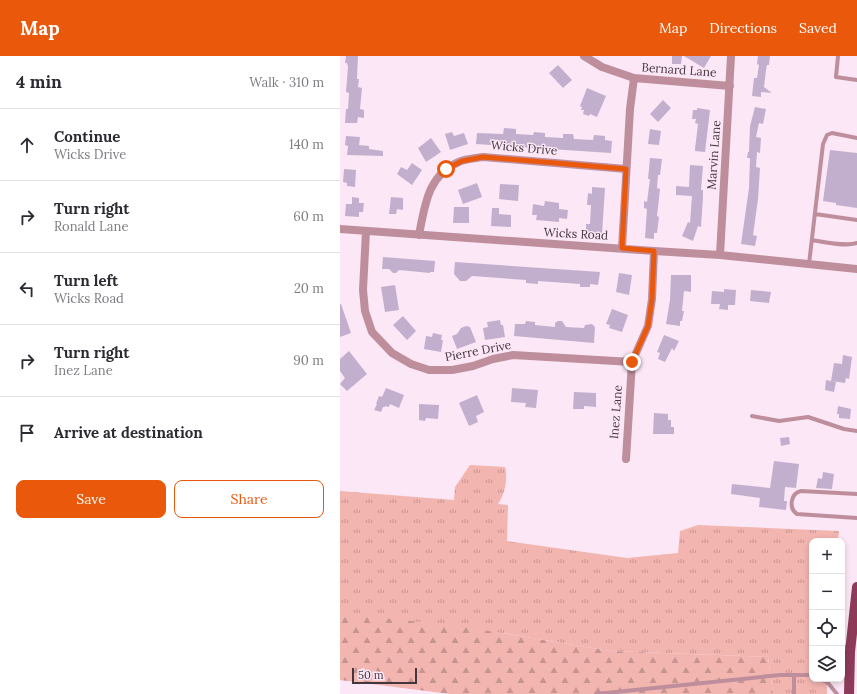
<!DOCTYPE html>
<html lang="en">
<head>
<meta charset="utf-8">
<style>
	:root { --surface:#fff; --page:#f7f7f7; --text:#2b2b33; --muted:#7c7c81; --line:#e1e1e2; --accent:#ea580c }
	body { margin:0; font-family:Lora,serif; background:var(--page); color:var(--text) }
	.controls { position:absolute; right:12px; bottom:12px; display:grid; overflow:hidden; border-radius:8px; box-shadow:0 2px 6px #0003 }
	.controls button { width:36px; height:36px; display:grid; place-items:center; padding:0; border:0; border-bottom:1px solid var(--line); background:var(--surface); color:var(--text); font:20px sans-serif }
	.scale { position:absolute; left:12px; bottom:10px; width:65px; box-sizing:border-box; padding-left:4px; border:2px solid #43363f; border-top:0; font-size:11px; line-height:14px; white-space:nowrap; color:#43363f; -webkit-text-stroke:3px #fce7f6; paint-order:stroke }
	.stop { position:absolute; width:12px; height:12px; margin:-9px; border:3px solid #ea580c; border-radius:50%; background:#fff }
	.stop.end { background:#ea580c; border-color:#fff; box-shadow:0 1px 4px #0008 }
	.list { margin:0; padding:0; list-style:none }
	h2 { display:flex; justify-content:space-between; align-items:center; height:52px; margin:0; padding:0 16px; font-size:17px }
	h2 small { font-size:13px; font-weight:400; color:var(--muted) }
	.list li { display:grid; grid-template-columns:26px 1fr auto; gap:12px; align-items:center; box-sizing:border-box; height:72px; padding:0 16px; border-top:1px solid var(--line) }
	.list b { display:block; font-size:15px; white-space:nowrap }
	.list p { margin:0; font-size:13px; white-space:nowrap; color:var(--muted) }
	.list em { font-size:13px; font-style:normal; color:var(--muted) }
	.actions { display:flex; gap:8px; padding:12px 16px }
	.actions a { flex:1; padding:9px 0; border:1px solid var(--accent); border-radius:8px; text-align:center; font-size:14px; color:var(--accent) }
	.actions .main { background:var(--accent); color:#fff }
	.icon { flex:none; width:22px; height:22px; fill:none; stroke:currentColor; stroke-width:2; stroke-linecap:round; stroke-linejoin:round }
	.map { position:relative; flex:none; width:517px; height:638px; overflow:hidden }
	header { display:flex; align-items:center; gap:24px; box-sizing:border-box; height:56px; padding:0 20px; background:var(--accent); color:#fff }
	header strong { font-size:19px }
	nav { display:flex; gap:22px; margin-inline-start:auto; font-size:14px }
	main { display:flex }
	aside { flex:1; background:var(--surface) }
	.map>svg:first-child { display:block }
</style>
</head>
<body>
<header>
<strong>Map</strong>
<nav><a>Map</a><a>Directions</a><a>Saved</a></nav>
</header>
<main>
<aside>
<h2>4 min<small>Walk · 310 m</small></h2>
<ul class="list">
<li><svg class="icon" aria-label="ahead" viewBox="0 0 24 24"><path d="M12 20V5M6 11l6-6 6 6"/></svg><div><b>Continue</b><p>Wicks Drive</p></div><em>140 m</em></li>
<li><svg class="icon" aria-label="right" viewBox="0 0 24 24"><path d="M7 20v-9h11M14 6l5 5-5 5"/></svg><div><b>Turn right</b><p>Ronald Lane</p></div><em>60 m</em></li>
<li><svg class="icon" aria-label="left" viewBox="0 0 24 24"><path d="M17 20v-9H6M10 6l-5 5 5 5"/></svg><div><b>Turn left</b><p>Wicks Road</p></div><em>20 m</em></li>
<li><svg class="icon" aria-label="right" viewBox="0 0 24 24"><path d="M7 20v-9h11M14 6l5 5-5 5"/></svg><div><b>Turn right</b><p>Inez Lane</p></div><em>90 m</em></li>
<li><svg class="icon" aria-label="arrive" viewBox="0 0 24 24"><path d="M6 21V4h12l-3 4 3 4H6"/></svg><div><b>Arrive at destination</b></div></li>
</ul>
<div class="actions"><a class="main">Save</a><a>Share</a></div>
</aside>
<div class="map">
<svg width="517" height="638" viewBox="0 0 517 638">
	<defs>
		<pattern id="grass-tufts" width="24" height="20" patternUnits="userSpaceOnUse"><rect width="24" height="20" fill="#f3b5b0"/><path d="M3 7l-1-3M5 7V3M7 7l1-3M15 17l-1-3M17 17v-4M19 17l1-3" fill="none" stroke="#c69491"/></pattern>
		<pattern id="forest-firs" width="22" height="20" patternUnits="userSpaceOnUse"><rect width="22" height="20" fill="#f3b5b0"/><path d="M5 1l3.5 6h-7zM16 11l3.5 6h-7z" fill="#c69491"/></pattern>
	</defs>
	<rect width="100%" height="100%" fill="#fce7f6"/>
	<path fill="url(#grass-tufts)" d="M130 409 165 411C168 422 165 438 158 448L168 449 167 485 287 502 338 497 340 475 358 469 499 475 498 485H472V623H487V638H433L428 601 270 595 162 577 0 567V435L114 444 115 431Z"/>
	<path fill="url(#forest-firs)" d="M0 557 131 572 270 595 428 601 433 638H110L0 624Z"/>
	<path fill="#c2afce" d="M6 0H18L17 23H19L18 31 22 32 20 53 24 54V62L18 61 17 67H5L6 53H8L9 37 6 36 8 11 7 7H5Z
		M332 0H342L341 8H332Z
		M344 0H371L364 12Z
		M418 0H430L429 9H427L426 14 424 31 432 37 421 36V41L412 40 414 22H417L419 9 417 8Z
		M218 9 232 24 223 32 209 17Z
		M247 32 266 40 257 61 250 58 249 60 243 58 244 54H241L242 51 240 50Z
		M323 44 331 52 318 66 310 58Z
		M415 51 426 53 423 68 419 67 416 81 421 82 420 97 417 96 416 111 420 112 418 143 413 179 417 180 415 190 401 188 409 132 410 102H407L408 96H409L410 70Z
		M357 52 370 54 365 96 355 95V93L358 68 355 67 356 63H352L353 54H357Z
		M164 72 176 73V78L193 79 194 76 205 77V81L223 82V78H233L234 83 253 84 254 79 265 80V84L272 85 271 97 136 88 137 77 163 78Z
		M310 73 321 75 319 89 308 88Z
		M112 76 114 80 124 77 128 88 110 94 105 78Z
		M6 80 20 81 19 89 29 90V93L43 95V100L7 99 8 90 5 89Z
		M91 82 101 96 86 106 78 92Z
		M490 94 517 97V152L496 149V147L483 145Z
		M310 102 322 103 320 119H318L317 132 320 133 317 160 319 161 317 177H314V183L305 182 307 153 304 152V145L307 146 310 123H308Z
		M72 107 82 114 72 129 57 118 61 111 67 114Z
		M350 109 363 110 361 134H363V141L361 171 358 170 353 185 342 180 348 166 350 167 352 140 336 139V130L349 131Z
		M4 113 16 114 15 131 7 130V127L3 126Z
		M137 127 142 141 123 148 118 134Z
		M160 128 179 129 178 145 159 143Z
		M252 131 265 132 262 178 246 177V168H250L251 149H247L248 137 252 138Z
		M12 141 19 142V147H24L23 156H19V161L5 160 6 148H12Z
		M51 141 63 142V154L57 153 56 158H49Z
		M205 145 219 147V153L228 154 227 163 219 162V166L196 164 197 159H192L193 148 204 150Z
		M114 151H129V167H113Z
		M152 152H159V158L171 159V171L151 170Z
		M43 201 95 205 94 216H90V217L59 214 56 217H53L49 213H42Z
		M115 206 260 216 258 229 250 228V231H240V228L198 225V228L186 227V224L132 220 126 225H120L114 218Z
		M279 217 292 219 289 239 276 236Z
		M331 219H351V236L344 235 342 255H344L342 265H340V270L326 268 330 244Z
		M55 229 59 254 45 256 41 231Z
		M384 233 396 234 395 249H388V254L379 253 380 248H371L372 235 384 236Z
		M411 234 431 236 429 247 410 245Z
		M0 248H1L11 277 0 281Z
		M272 253 288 259 282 276 269 272 270 269 266 268Z
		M63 260 76 275 67 284 53 269Z
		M160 264 161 269H163L165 281 145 284 143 272 148 271 147 266Z
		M186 265 195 266V269L215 271V267L218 265H222L226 271 244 272 245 269 252 268 255 271 254 287 174 280 175 268H185Z
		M126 270 130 271 136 286 117 293 112 280 117 278 121 272Z
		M93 277 102 279 101 284H103L101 296 84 293 86 280 92 281Z
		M324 279 339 285 334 295 332 292 325 306 318 303 320 297 317 296Z
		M9 295 27 318 7 335 0 328 5 322 0 315V303Z
		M503 299 512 301 509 323 506 322 505 327 491 325 494 307 502 308Z
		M486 324 496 326 494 336 485 334Z
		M46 332 64 339 59 352 50 348 49 351 45 350V351H43L41 356 34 354 37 348H36L39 340 42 341Z
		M172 332 198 334 196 352 185 351 186 347 171 346Z
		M234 336 256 337V351L244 350V353H233Z
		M137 339 144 356 136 360 138 366 129 370 119 347Z
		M79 348 99 349 98 363 86 362 85 365 79 364Z
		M498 350 511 353 510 363 499 362V358H497Z
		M314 357 328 358V364H331V371H334V378H313Z
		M449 381 450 388 441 390 440 382Z
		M434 405 459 408 456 432 445 431 444 445H447L446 454 419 451 420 442 391 438 392 428 430 432Z
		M483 416 494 418 492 433 476 432 478 422 482 423Z"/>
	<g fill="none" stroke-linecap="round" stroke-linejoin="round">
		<path stroke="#be8e9c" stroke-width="4" d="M498 0 496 21 517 24
			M475 158 517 164
			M472 184C484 186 506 191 517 187
			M469 208 483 88 487 79 492 77 517 82
			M412 360 439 365 468 361 504 373 517 375
			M517 438 461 435C451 437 448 452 457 458L517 462
			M502 597 508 589
			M482 623 488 627 497 638
			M256 638 440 619H472
			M454 638V619"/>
		<path stroke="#be8e9c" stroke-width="8" d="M244 0 262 11 294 22 390 30
			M0 173 314 195 380 199 517 213
			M26 175 23 234 25 255 32 276 52 297 71 308 89 314H112L133 310 153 303 173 299 292 306
			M79 179C85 148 88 118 121 105 128 103 136 102 143 101L286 113
			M282 192 290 53 294 22
			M380 199 391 0
			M286 403 292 306 308 270 312 243 314 195"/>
		<path stroke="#8d3b58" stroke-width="10" d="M509 638 510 596 517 531"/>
	</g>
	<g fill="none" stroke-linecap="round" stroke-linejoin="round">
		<path stroke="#ea580c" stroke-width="5" d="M106 113 122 105 143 101 286 113 282 192 314 195 312 243 308 270 292 306"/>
	</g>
	<g text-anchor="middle" stroke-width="3" stroke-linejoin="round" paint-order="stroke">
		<g font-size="12" fill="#43363f" stroke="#fce7f6">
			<text transform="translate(339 14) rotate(4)" y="4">Bernard Lane</text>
			<text transform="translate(184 92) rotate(5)" y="4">Wicks Drive</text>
			<text transform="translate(374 99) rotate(-86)" y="4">Marvin Lane</text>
			<text transform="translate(236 178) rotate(3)" y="4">Wicks Road</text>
			<text transform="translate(138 295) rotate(-11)" y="4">Pierre Drive</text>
			<text transform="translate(276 356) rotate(-86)" y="4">Inez Lane</text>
		</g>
	</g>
</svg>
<div class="controls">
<button>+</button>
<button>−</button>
<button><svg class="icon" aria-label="locate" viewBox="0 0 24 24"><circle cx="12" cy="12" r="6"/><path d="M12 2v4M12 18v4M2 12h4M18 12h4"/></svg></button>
<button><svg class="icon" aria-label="layers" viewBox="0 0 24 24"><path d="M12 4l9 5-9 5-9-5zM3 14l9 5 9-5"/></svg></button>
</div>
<div class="scale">50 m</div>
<div class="stop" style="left:106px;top:113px"></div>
<div class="stop end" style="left:292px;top:306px"></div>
</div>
</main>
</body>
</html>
